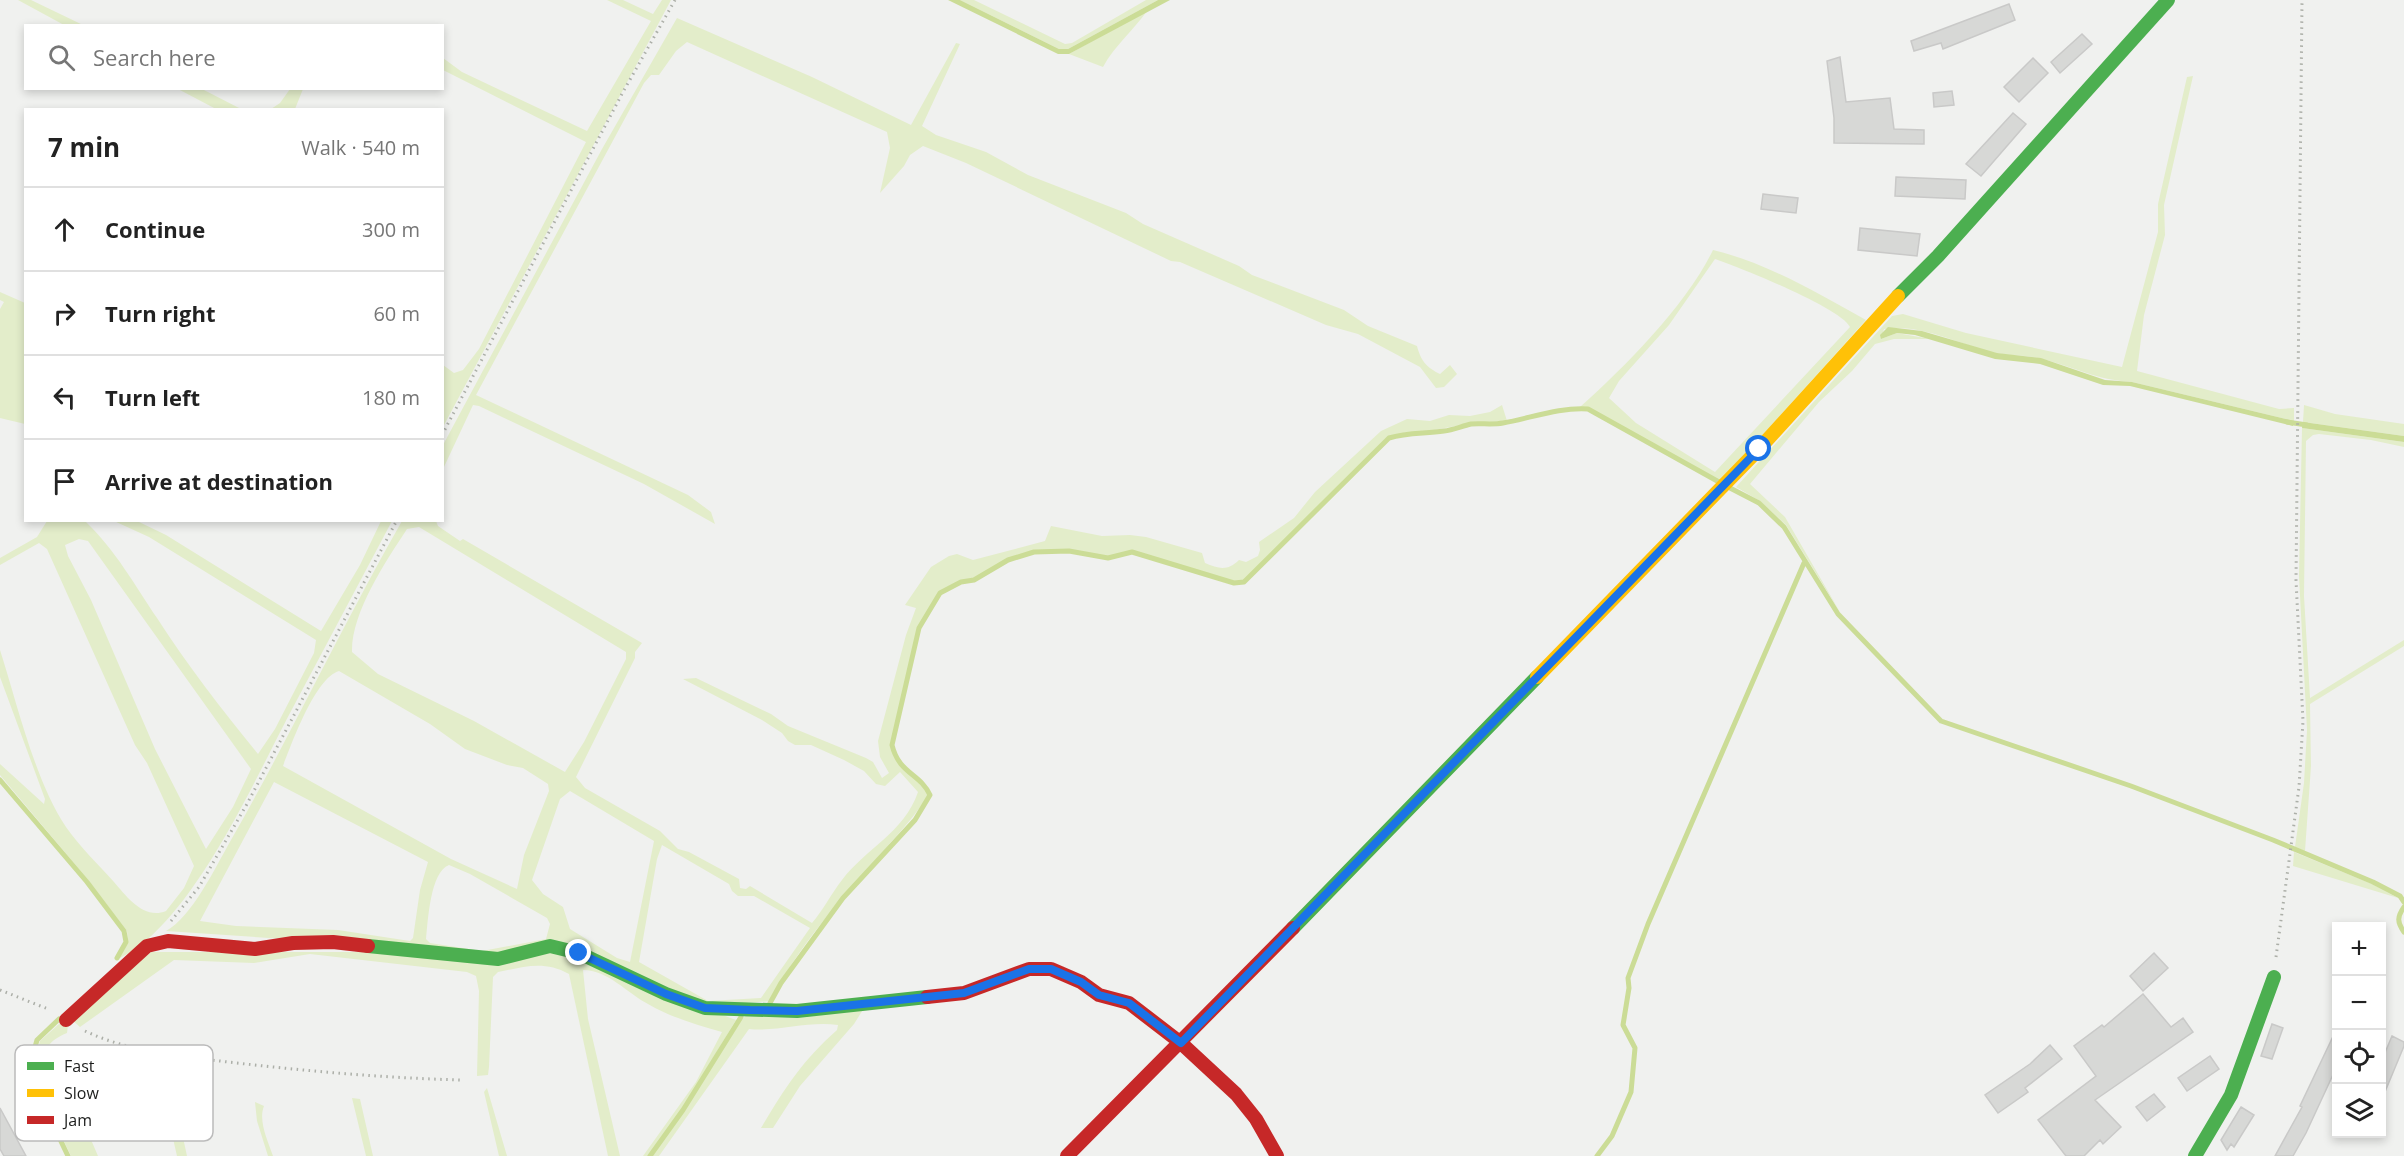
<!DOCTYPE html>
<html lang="en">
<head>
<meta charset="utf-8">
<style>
	:root { --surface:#fff; --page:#f6f6f6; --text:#222; --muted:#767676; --line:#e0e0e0 }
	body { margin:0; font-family:"Open Sans",sans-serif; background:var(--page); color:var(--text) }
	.controls { position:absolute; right:18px; bottom:18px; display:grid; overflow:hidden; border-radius:0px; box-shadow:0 3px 9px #0003 }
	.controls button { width:54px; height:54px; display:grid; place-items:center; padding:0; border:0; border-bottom:2px solid var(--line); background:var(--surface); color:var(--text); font:30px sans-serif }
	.stop { position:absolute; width:18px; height:18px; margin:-14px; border:4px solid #1a73e8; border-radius:50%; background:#fff }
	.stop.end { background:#1a73e8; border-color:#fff; box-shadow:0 2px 6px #0008 }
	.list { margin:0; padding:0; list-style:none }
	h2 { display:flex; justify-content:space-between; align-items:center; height:78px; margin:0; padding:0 24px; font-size:26px }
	h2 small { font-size:20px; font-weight:400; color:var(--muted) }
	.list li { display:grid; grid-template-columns:39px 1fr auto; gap:18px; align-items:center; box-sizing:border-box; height:84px; padding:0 24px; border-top:2px solid var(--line) }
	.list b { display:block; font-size:22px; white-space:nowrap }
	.list em { font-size:20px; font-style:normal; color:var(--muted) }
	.icon { flex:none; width:33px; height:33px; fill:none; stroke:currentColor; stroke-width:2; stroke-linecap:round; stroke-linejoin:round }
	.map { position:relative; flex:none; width:2404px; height:1156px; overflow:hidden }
	.search { position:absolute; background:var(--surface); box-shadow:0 3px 9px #0003; left:24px; top:24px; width:420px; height:66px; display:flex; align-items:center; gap:15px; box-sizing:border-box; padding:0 21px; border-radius:0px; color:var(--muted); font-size:22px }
	.panel { position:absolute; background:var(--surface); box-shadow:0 3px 9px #0003; left:24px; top:108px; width:420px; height:414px; border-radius:0px }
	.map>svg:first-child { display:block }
</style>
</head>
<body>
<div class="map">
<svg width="2404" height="1156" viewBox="0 0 2404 1156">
	<rect width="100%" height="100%" fill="#f0f1ef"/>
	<path fill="#e3edca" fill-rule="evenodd" d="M18 0H31L83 25H64Z
		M607 0H623L653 14 662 0H671L443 427V365L454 373 463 370 479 349 586 142 443 70V58L462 72 587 131 651 21Z
		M960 0H974L1065 44 1072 43 1146 0H1158L1068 49H1059Z
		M1147 11C1133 31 1115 45 1103 67L1069 54Z
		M677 18 812 77 911 125 956 43 960 44 922 126 936 135 986 152 1028 175 1126 213 1143 224 1239 266 1252 275 1344 310 1368 326 1417 346C1421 361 1426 367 1440 374L1450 365 1457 374 1444 387 1436 388 1420 367 1358 334 1326 325 1180 262 1171 261 966 163 923 146 910 155 904 166 880 193 890 148 887 132 687 42 676 51 659 75H651L644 83 476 395 688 495 711 512 715 524 644 484 479 406 473 405 443 469V445L602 149Z
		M2193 76 2164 205 2165 235 2144 315 2137 371 2279 409 2294 408V421L2132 382C2096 380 2075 367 2042 359 2027 355 2011 356 1996 353 1959 345 1922 323 1884 329L1881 339 1897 333 1930 339H1894L1875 344 1852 371 1819 402 1750 484 1785 517 1840 612 1786 525 1760 501 1736 487 1892 316 1903 314 1966 333 2122 367 2158 232V204L2187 77Z
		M178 89H202L241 109H216Z
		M290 89H303L295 109H271L280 103Z
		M1713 250C1767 263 1818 293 1866 320L1721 481 1589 408 1580 407C1625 367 1687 304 1713 250ZM1715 259C1739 267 1841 308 1850 327L1715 472 1636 423 1609 398 1619 381 1669 325Z
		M0 292 25 303V424L0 418V309L4 302 0 300Z
		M1502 405 1507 421 1471 423 1424 432H1407L1389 437 1244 581 1234 582 1132 551 1108 557 1069 550 1034 551 1007 559 974 579 939 592 918 628 891 745C898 774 917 773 929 794 914 818 896 836 877 858 840 900 795 950 771 1001L706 1006 589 951 505 954 166 931C192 917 215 868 231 840 291 735 342 626 402 521H436L438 526 460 541 463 539 642 643 635 652V658L576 777 585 788 660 831 678 849 689 852 739 879 740 888 746 889 750 886 812 923C824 909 831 894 842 880 865 849 904 833 918 792L900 772 885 786 876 784 864 771 844 760 811 745H795L788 741 782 733 762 720 683 679 696 678 771 714 788 726 866 758 873 762 882 778 889 773 880 757 878 741 906 635 916 608 905 605 931 567 949 556 957 554 973 560 1045 541 1051 526 1102 536 1130 535 1146 537 1202 553 1205 563C1219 569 1228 571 1239 560L1246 562 1258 556 1260 550 1259 542 1294 518 1315 492 1381 431 1407 419 1430 421 1449 415 1470 416 1490 412ZM419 527 626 652V659L584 742 565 772 474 721 378 674 352 652C351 613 386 561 407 529ZM339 671 430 724 465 749 507 765 523 768 548 784 549 791 524 855 517 889 451 859 283 766C292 743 315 678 339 671ZM274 782 428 862 420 890 413 938 410 941 338 930 236 926 200 921ZM570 791 654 841 630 962 617 958 570 929 563 907 543 894 532 880 560 799ZM662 845 729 884 732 891 738 896H754L810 928 761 998 708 1001 639 962 657 859ZM449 865 470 874 547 918 550 924 546 939 482 951 430 943 426 939C428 921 430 872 449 865Z
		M2304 405 2335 414 2404 424V436L2303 422Z
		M2302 428 2404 442V447L2371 440 2319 434 2313 435 2306 441 2304 596 2310 698 2404 640V646L2310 704 2311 766 2305 851 2295 847 2304 783 2307 730 2299 576Z
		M47 521H87L86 522C116 551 134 584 157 618 188 666 222 710 258 754L275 729 314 653 316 640 149 537 114 521H137L166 535 321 631 360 565 381 521H392C358 585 324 649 290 713 253 783 190 926 118 959L128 943 127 931 89 881 0 775V764L44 804 45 799 0 677V650C17 703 35 781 66 827 79 846 98 864 114 882 127 897 144 920 166 911L184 888 194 866 147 763 135 745 47 549 39 543 0 565V558L37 537ZM79 539 88 541 251 769 233 807 206 849 155 749 91 600 68 556 65 545Z
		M2294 852 2372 884 2398 898 2293 866Z
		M151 952H553L736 1020 682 1109 648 1156H643L696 1082 722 1032C697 1025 670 1017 648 1004 627 993 608 970 583 970L588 1019 620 1156H608L569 974C544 960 524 967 498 972L493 977 489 1067 488 1075 477 1076 479 991 476 976 467 972 310 954 254 963 174 960 80 1027 71 1019Z
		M864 1008 854 1024 800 1086 773 1128H761C785 1088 802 1061 837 1030L838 1025C807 1021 778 1032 749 1029L659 1156H652L684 1111 739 1022 748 1014Z
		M59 1024 68 1025 67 1033C23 1050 50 1089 70 1114H77L82 1094 87 1091 83 1121 98 1156H71L31 1072 40 1041Z
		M487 1088 507 1156H499L484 1092Z
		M163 1095H167L176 1105 187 1156H177Z
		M352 1098 360 1099 373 1156H366Z
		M255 1102 264 1106C258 1121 268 1141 273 1156H268L257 1121Z"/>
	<path fill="#cbdc96" d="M948 0H960L1059 49H1068L1158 0H1170L1069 54H1058Z
		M1888 327 1922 331 1997 353 2041 358 2105 380 2132 382 2294 421 2293 426 2130 386 2103 385 2040 364 1995 359 1915 335 1897 333 1881 339 1880 335Z
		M2303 422 2404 436V442L2302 428Z"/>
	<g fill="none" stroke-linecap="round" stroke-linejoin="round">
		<path stroke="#cbdc96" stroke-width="5" d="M2287 422 2307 425
			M1730 488 1759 503 1784 527 1838 614 1941 721 2131 786 2273 840 2373 882 2400 896 2404 902
			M0 780 87 882 124 931 126 942 117 958
			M2404 907C2397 917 2397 922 2404 932
			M770 1003 781 983 843 898 915 820 930 795C920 773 899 774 892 745L919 628 940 593 961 582 974 580 1008 560 1034 552 1069 551 1108 558 1132 552 1234 583 1244 582 1389 438C1408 432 1425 434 1444 431 1453 430 1462 426 1471 424 1481 423 1492 425 1503 423 1531 418 1560 407 1588 409L1719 482
			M59 1019 37 1040 28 1072 68 1156
			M650 1156 683 1110 741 1017
			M1597 1156 1612 1136 1631 1092 1635 1048 1623 1025 1629 988 1628 978 1648 924 1804 563"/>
	</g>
	<path fill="#d7d8d6" stroke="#c9c9c8" stroke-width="1.5" d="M2009 4 2015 20 1943 49 1941 43 1914 51 1911 41Z
		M2082 34 2092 44 2060 73 2051 62Z
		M1840 57 1846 102 1890 98 1894 129 1924 130V144L1834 143V118L1827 61Z
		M2033 58 2048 73 2019 102 2004 87Z
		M1952 91 1954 105 1934 107 1933 93Z
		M2013 113 2026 124 1981 176 1966 164Z
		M1896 177 1966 180 1965 199 1895 196Z
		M1763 194 1798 198 1796 213 1761 209Z
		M1860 228 1920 234 1917 256 1858 250Z
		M2154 953 2168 968 2143 991 2130 976Z
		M2143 994 2171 1027 2183 1018 2193 1032 2095 1100 2121 1127 2103 1144 2100 1140 2084 1156H2066L2038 1120 2096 1076 2074 1046 2102 1025 2104 1027Z
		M2272 1024 2283 1028 2272 1059 2261 1056Z
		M2337 1028V1066L2306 1133 2293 1156H2275L2302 1107 2300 1106Z
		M2392 1036 2404 1042V1046L2382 1099V1060Z
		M2050 1045 2062 1059 2025 1088 2028 1092 1998 1113 1985 1095 2030 1064Z
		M2210 1056 2219 1069 2187 1091 2178 1078Z
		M2154 1094 2165 1107 2147 1121 2136 1107Z
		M2241 1107 2254 1115 2234 1147 2231 1144 2227 1150 2221 1140Z
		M0 1108 26 1156H4L0 1149Z"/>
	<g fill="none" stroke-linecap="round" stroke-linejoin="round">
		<path stroke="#acafa8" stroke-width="3" stroke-dasharray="1.5 4.5" stroke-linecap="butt" d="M442 435 623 92 675 0
			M171 921 199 887 247 804 397 520
			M2276 957 2299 787 2303 721 2296 580 2302 0
			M0 990 48 1009
			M85 1031C130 1052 179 1056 228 1062 306 1071 383 1078 462 1080"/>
		<path stroke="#4caf50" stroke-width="14" d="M1898 296 1938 256 2168 0
			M1293 928 1537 677
			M368 946 498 959 550 946 579 953 666 994 705 1008 797 1011 927 997
			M2195 1156 2231 1095 2274 977"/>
		<path stroke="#ffc107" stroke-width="14" d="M1537 677 1759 449 1898 296"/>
		<path stroke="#c62828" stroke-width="14" d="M927 997 964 993 1029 969H1051L1081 982 1099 995 1129 1003 1181 1043 1236 1094 1256 1119 1277 1156
			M66 1020 147 946 168 941 255 949 293 943 333 942 368 946
			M1067 1156 1293 928"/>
	</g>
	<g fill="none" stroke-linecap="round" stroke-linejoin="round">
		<path stroke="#1a73e8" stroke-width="8" d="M579 953 666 994 705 1008 750 1010 797 1011 964 993 1029 969H1051L1081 982 1099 995 1129 1003 1181 1043 1759 449"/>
	</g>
	<rect x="15" y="1045" width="198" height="96" rx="9" fill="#fff" stroke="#bbb" stroke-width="1.5"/>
	<rect x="27" y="1062" width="27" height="8" fill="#4caf50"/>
	<rect x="27" y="1089" width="27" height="8" fill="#ffc107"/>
	<rect x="27" y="1116" width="27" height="8" fill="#c62828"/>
	<g font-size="16" fill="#1c1d1c">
		<text x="64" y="1072">Fast</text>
		<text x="64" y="1099">Slow</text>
		<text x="64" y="1126">Jam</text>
	</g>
</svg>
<div class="controls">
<button>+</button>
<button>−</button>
<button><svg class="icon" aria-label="locate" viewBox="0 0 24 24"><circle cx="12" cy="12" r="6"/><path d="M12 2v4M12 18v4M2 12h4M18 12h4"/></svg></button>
<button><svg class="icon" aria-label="layers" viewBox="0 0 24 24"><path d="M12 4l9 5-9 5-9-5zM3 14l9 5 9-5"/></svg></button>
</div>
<div class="stop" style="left:1759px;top:449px"></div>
<div class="stop end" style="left:579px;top:953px"></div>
<div class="search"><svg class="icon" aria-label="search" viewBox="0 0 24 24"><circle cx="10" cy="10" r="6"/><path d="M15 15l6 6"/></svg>Search here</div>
<section class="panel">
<h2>7 min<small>Walk · 540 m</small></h2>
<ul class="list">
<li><svg class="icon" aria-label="ahead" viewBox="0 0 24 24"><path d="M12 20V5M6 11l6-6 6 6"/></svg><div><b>Continue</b></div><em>300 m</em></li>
<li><svg class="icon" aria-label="right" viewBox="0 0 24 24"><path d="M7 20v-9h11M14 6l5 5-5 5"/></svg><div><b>Turn right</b></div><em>60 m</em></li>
<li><svg class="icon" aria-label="left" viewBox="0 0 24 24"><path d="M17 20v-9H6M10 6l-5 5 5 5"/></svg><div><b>Turn left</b></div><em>180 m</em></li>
<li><svg class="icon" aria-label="arrive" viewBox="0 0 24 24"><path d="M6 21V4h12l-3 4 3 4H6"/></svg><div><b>Arrive at destination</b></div></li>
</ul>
</section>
</div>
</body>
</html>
